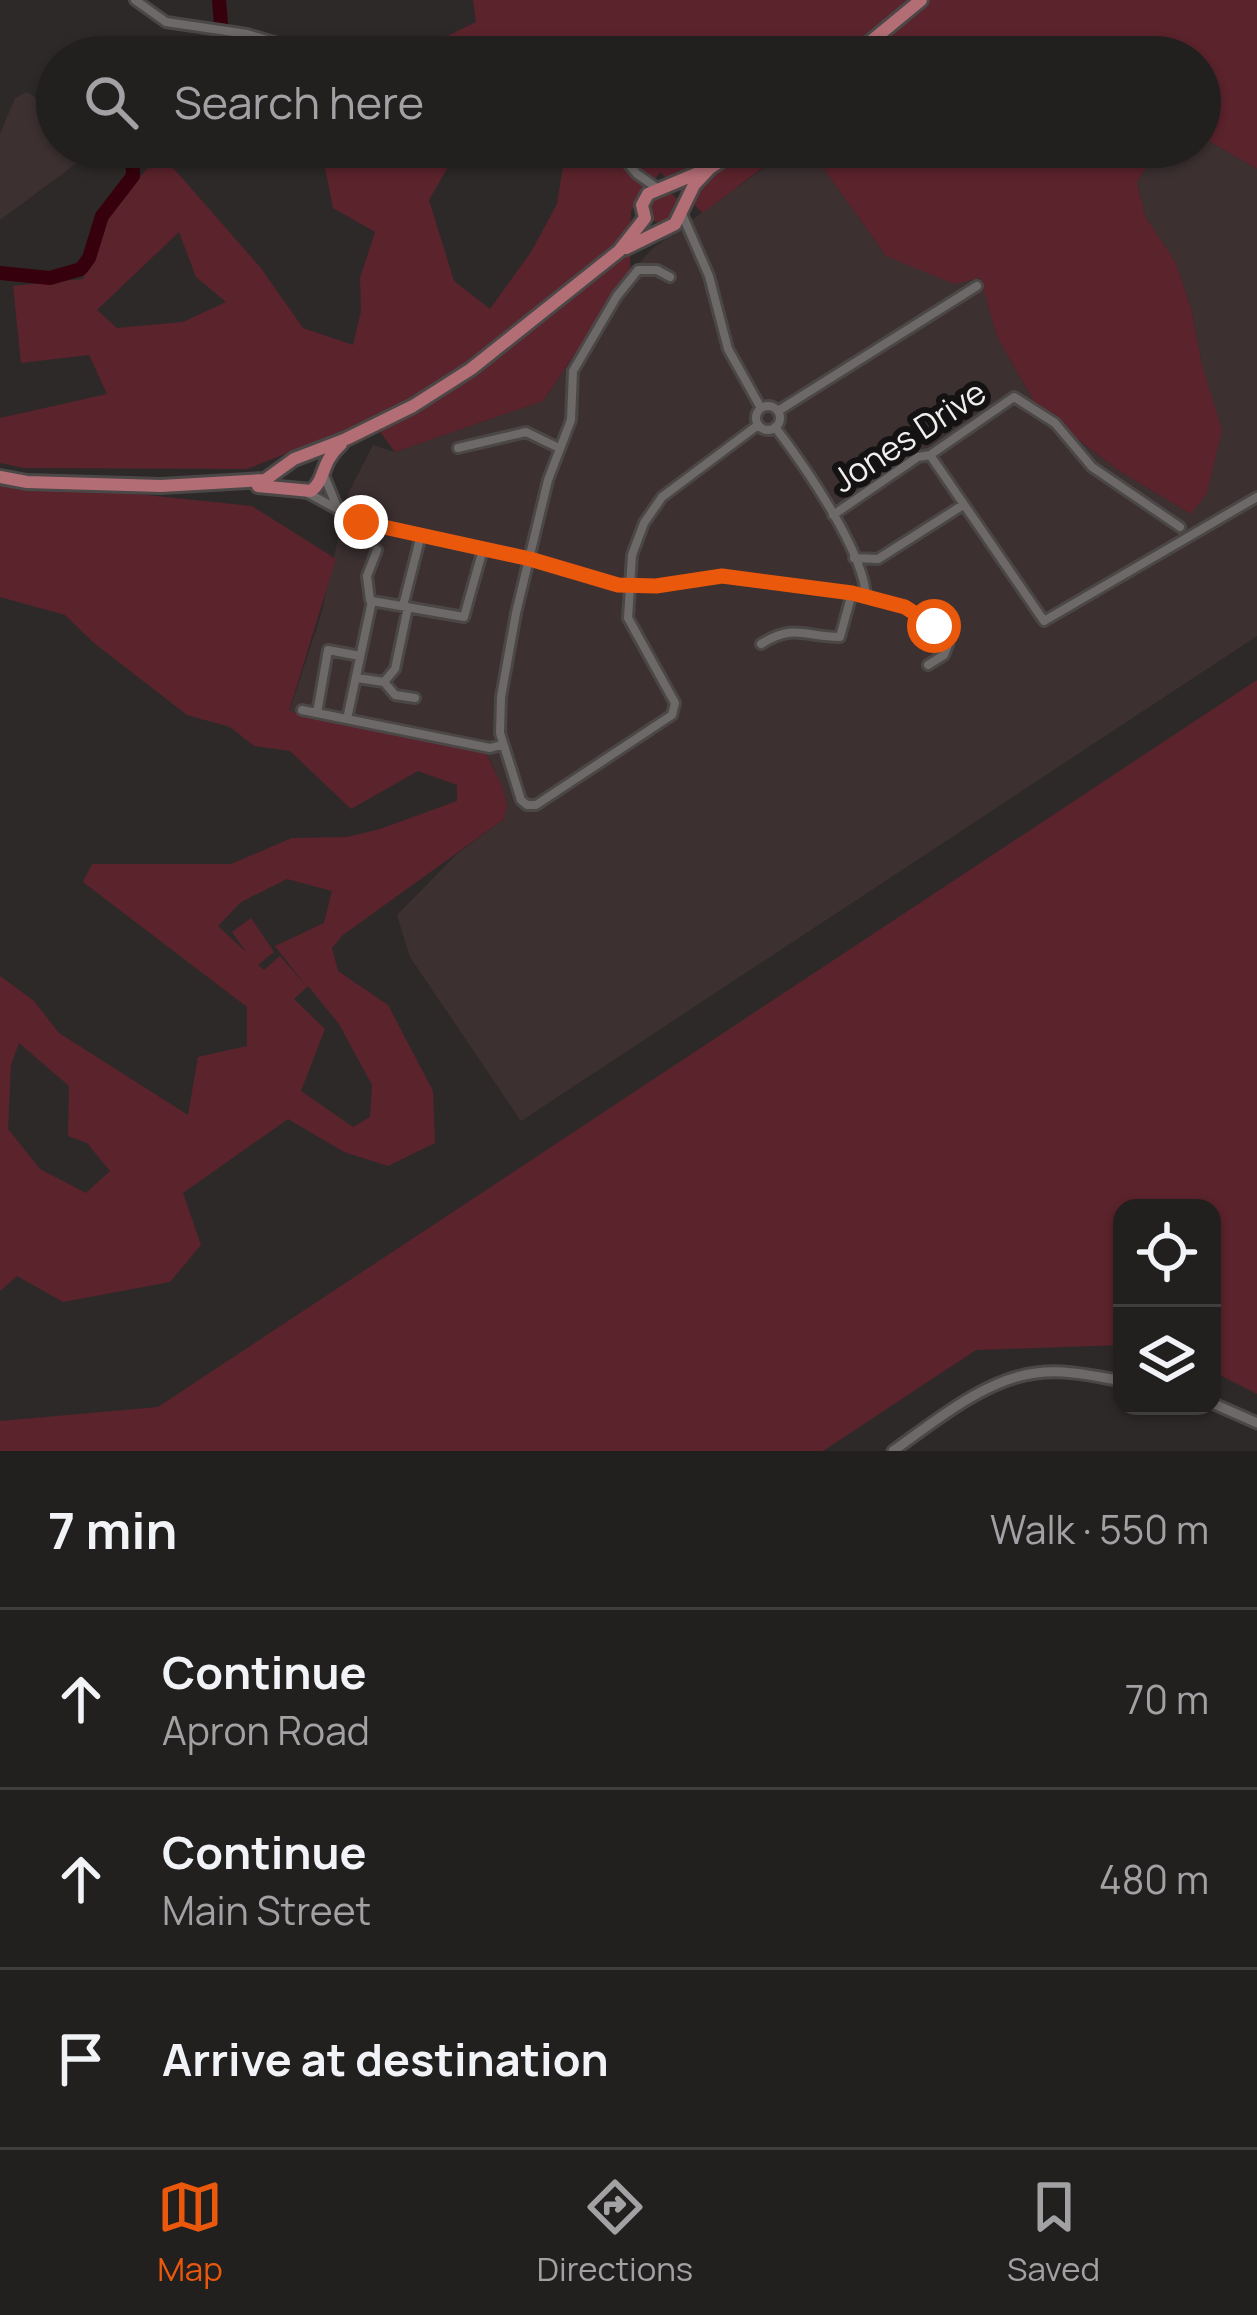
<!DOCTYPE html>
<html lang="en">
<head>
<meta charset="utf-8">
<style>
	:root { --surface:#221f1f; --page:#2e2c2c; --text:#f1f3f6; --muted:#a2a2a4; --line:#3f3d3d; --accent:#ea580c }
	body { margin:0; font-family:Manrope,sans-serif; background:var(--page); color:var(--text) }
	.controls { position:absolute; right:36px; bottom:36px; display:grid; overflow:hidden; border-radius:24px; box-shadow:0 3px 9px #0004 }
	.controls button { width:108px; height:108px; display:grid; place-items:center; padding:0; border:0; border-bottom:3px solid var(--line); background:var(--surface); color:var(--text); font:60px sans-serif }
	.stop { position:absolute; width:36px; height:36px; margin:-27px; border:9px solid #ea580c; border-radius:50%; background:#fff }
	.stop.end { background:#ea580c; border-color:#fff; box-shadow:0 3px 12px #0008 }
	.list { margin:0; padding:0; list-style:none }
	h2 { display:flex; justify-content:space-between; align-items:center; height:156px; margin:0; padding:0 48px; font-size:51px }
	h2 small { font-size:39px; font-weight:400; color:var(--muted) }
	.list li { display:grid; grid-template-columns:78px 1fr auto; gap:36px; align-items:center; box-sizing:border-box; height:180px; padding:0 48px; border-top:3px solid var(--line) }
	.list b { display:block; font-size:45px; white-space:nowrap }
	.list p { margin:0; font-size:39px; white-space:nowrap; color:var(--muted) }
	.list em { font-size:39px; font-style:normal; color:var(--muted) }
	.icon { flex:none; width:66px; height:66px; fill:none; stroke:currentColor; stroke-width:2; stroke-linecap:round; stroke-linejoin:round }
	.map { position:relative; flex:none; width:1257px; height:1451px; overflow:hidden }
	.search { position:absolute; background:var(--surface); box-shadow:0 3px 9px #0004; left:36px; right:36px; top:36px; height:132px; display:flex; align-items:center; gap:30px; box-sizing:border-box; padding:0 42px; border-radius:66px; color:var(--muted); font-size:45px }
	.sheet { height:696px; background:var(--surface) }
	nav { display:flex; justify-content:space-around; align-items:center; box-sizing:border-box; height:168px; border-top:3px solid var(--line); background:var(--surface); font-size:33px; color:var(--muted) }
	nav a { display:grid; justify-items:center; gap:6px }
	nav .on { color:var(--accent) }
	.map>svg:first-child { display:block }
</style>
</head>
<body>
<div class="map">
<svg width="1257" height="1451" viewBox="0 0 1257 1451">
	<rect width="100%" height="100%" fill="#2e2929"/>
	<path fill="#3c3031" d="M27 92 57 112V147H70L71 153 81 160 0 220V134L15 98Z
		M1200 136 1257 169V636L521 1121 410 957 397 915 457 854 504 819 507 806 494 768 486 753 437 741 424 732 289 712 321 615 348 494 373 445 395 452 543 401 630 273 653 248 793 147 811 151 886 256 980 277 997 337 1039 410 1121 472 1191 514 1202 365 1191 308 1175 261 1145 216 1137 182 1159 147H1200Z"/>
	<path fill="#5b232c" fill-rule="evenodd" d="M473 0H1257V169L1200 136V57H404L476 22Z
		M321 147H408L449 165 429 200 454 281 490 309 531 252 557 204 566 147H790L703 213 660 172 631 211 630 273 543 401 395 452 371 420 247 469 24 468 0 463V418L107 394 89 355 21 363 13 286 83 279 104 216 161 154 260 267 303 328 353 345 361 311 360 278 375 232 333 208ZM179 232 196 277 226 302 183 322 117 328 97 310Z
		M793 147H1159L1137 182 1145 216 1175 261 1191 308 1202 365 1222 430 1207 493 1191 514 1121 472 1039 410 997 337 980 278 954 284 886 256 811 151Z
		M648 208a16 16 0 1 1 32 0a16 16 0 1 1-32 0Z
		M0 486 127 493 252 506 336 559 289 711 486 753 502 786 507 806 504 819 343 935 332 948 338 971 388 1005 433 1091 435 1143 388 1166 344 1152 288 1119 183 1193 201 1245 170 1282 63 1302 17 1276 0 1291V976L33 1000 59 1033 188 1115 198 1057 247 1046V1007L83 882 92 864H231L292 838 347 837 380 829 457 801V785L418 771 351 809 290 751 254 746 230 727 187 715 94 643 65 615 0 597ZM287 879 332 891 324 923 275 946 306 986 280 956 264 970 258 965 274 952 251 918 232 932 246 952 218 926 241 902ZM308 986 339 1024 372 1085 370 1117 353 1127 301 1091 325 1029 294 999ZM19 1043 69 1086 68 1136 87 1143 110 1171 86 1193 40 1169 8 1129 11 1065Z
		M1257 680V1394L1212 1371V1208H1122V1345L976 1350 823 1451H0V1421L158 1407Z"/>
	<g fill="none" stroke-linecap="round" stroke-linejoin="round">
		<path stroke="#36000c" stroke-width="14" d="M217 57 222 35 219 0
			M0 273 50 278 81 269 89 258 102 216 133 176 132 147"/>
		<defs>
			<path id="minor" d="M135 0 166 22 247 34 324 57
				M461 57 501 54 529 57
				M614 147 637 174 657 188
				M682 214 709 276 728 349 761 408
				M670 277 657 270H638L617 296 573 371 571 420 548 480 516 613 501 697 500 733 521 800 527 805H536L672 715 675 703 628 618 632 555 644 523 662 497 758 425
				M756 418a12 12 0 1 1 24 0a12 12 0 1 1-24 0Z
				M778 411 977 286
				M775 427C804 465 864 551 866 597
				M458 448 526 432 559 448
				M930 455 1044 621 1257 497
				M323 473 338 509
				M306 492 361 522 530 559 618 585 656 586 722 576 852 593 905 607 934 626 948 645 944 655 928 665
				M833 515 918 457 930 455 1014 397 1055 423 1092 467 1180 527
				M854 558 878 559 963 505
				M370 600 367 576 377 550
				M403 606 421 535
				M761 644C795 623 804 637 840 637L852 593
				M357 678 384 682 395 669 408 607
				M384 682 395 695 415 698
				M302 710 490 748 501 745
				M317 713 328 650 360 656
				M347 719 372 601 464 617 483 549"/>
			<path id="tertiary" d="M1212 1403 1257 1423
				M893 1451C934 1422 985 1379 1036 1373 1065 1369 1094 1376 1122 1381"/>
			<path id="trunk" d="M852 57 921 0
				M626 248 675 224 694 185 710 168 742 147
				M0 477 27 482 161 486 265 480 294 459 346 439 413 406 471 369 619 251 645 218 642 205 648 194 710 168
				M258 486 311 491C326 480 320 463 341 444"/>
		</defs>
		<use href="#minor" stroke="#4b4747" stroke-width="14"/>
		<use href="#tertiary" stroke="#4b4747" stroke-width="15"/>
		<use href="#trunk" stroke="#4b4747" stroke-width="18"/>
		<use href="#minor" stroke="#6e6969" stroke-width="8"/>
		<use href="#tertiary" stroke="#6e6969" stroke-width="9"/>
		<use href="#trunk" stroke="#b36d75" stroke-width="12"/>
	</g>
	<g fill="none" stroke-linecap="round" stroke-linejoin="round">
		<path stroke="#ea580c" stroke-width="15" d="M361 522 530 559 618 585 656 586 722 576 852 593 905 607 934 626"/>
	</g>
	<g text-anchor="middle" stroke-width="12" stroke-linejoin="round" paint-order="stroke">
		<g font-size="33" fill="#f1eeee" stroke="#141212">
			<text transform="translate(909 436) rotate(-33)" y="12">Jones Drive</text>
		</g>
	</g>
</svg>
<div class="controls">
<button><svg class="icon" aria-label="locate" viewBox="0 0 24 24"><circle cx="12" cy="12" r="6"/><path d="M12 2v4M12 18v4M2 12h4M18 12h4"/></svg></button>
<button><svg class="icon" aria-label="layers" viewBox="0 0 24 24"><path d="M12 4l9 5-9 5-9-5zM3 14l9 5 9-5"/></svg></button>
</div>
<div class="stop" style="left:934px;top:626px"></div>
<div class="stop end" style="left:361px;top:522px"></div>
<div class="search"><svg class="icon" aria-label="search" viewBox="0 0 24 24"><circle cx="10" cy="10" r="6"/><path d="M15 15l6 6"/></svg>Search here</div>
</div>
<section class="sheet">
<h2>7 min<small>Walk · 550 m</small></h2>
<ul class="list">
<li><svg class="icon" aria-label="ahead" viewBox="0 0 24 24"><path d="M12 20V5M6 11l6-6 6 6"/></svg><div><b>Continue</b><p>Apron Road</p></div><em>70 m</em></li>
<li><svg class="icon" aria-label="ahead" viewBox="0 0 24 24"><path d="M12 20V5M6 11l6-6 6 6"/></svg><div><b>Continue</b><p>Main Street</p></div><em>480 m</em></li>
<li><svg class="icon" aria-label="arrive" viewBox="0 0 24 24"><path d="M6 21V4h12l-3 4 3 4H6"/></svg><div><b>Arrive at destination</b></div></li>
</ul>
</section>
<nav>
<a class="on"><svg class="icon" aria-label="map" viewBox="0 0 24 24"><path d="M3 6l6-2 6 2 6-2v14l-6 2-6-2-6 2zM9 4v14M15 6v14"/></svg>Map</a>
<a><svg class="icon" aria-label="directions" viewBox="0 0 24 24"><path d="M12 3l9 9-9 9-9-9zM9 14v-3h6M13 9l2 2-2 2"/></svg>Directions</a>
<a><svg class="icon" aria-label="saved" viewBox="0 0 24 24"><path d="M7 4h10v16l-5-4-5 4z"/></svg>Saved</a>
</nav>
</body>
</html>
